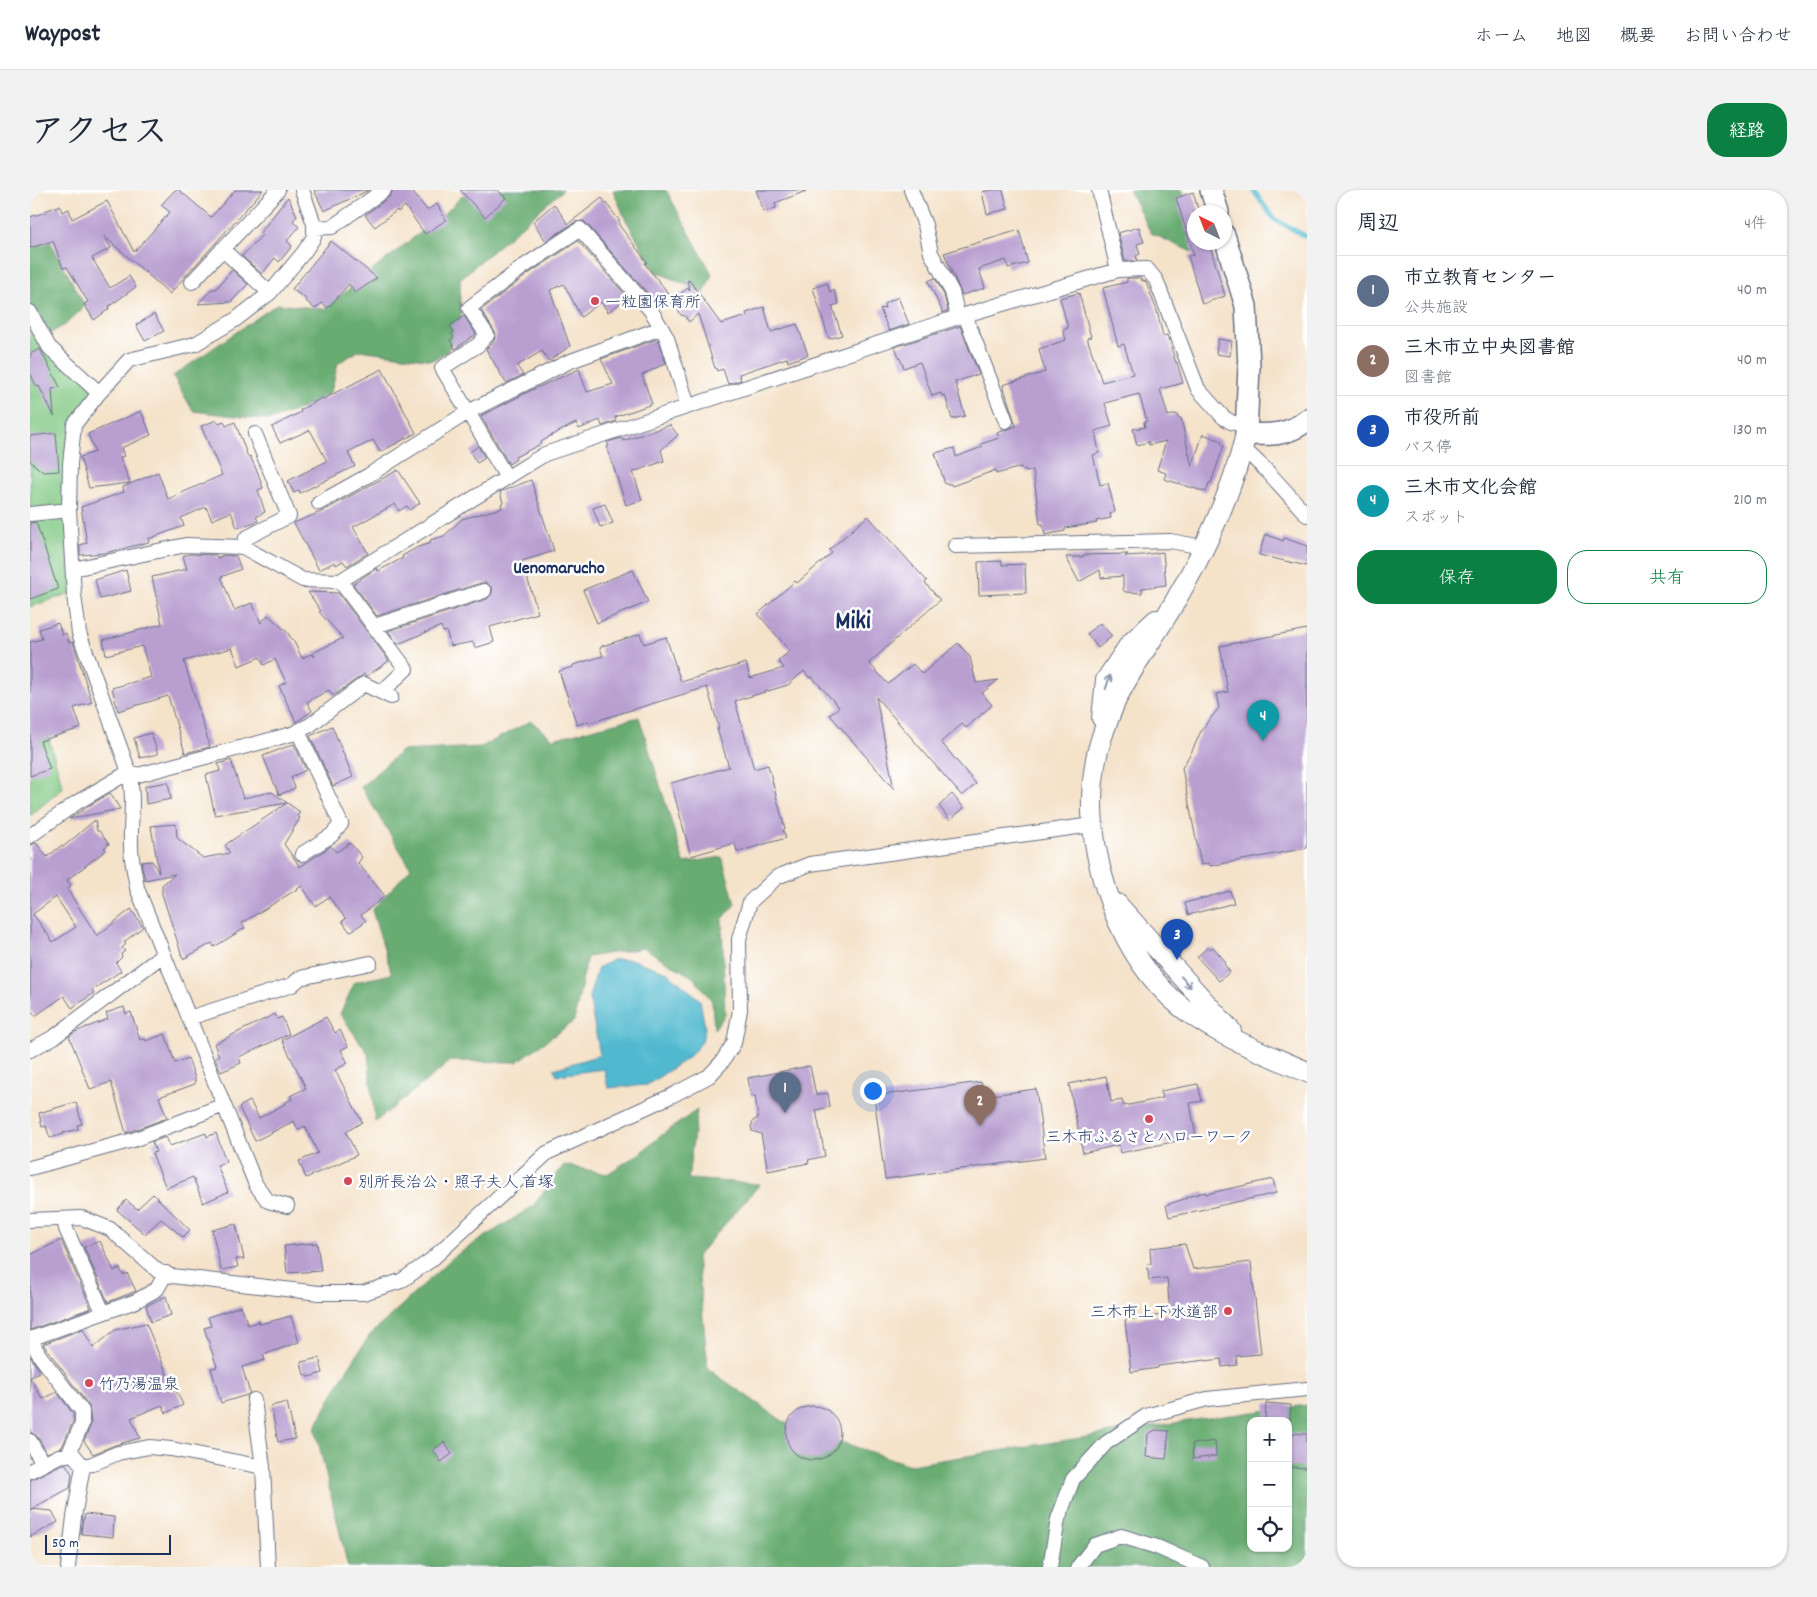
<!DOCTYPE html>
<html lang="ja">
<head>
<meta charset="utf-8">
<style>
	:root { --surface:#fff; --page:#f2f2f3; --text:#1f2937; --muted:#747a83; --line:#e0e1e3; --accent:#0b8043 }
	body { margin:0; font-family:Dekko,"Klee One",sans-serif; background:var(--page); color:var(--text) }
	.controls { position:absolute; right:15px; bottom:15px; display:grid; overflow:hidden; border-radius:10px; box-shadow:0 1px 4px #0004 }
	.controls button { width:45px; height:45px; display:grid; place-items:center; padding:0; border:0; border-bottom:1px solid var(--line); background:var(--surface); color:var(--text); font:25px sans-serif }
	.compass { position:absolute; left:1157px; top:15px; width:45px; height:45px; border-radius:50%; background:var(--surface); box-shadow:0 1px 4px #0004; rotate:318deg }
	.scale { position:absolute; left:15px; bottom:12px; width:126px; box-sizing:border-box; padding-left:5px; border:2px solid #1b2f5e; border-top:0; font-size:14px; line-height:18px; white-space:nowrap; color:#1b2f5e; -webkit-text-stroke:4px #fff; paint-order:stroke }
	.you { position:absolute; left:842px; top:900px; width:18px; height:18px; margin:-12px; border:4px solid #fff; border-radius:50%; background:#1a73e8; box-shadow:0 0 0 8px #1a73e833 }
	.badge { display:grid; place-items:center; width:32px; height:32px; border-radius:50%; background:var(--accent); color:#fff; font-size:16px; font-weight:700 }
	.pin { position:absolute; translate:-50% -41px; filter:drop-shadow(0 1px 2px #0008) }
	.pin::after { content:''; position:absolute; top:26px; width:18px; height:15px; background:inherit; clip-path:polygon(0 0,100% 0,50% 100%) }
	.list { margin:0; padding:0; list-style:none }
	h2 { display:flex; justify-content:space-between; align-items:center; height:65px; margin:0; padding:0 20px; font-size:21px }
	h2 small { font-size:16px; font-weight:400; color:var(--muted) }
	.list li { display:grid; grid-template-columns:32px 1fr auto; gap:15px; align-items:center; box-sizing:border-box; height:70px; padding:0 20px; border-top:1px solid var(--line) }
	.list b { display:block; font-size:19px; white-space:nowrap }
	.list p { margin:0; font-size:16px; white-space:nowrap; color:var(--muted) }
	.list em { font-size:16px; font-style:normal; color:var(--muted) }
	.actions { display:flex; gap:10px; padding:15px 20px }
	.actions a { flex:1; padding:11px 0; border:1px solid var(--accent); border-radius:20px; text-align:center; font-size:18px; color:var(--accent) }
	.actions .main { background:var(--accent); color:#fff }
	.icon { flex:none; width:28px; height:28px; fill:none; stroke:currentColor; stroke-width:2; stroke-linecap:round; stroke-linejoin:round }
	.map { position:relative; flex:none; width:1277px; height:1377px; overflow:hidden; border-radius:20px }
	header { display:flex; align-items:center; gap:30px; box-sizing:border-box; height:70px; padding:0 25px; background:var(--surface); border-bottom:1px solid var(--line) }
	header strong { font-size:24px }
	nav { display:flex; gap:28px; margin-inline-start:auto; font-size:18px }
	.intro { display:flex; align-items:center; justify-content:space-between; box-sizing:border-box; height:120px; padding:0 30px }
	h1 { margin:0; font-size:35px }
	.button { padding:12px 22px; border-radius:20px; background:var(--accent); color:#fff; font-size:18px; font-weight:700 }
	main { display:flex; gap:30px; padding:0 30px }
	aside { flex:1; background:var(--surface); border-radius:20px; box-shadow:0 1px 4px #0004 }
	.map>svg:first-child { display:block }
</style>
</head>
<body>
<header>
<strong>Waypost</strong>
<nav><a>ホーム</a><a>地図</a><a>概要</a><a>お問い合わせ</a></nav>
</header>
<div class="intro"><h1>アクセス</h1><a class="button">経路</a></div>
<main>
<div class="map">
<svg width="1277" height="1377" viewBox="0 0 1277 1377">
	<rect width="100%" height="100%" fill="#fff"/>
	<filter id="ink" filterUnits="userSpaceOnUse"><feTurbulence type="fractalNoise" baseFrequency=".02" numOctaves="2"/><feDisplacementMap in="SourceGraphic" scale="10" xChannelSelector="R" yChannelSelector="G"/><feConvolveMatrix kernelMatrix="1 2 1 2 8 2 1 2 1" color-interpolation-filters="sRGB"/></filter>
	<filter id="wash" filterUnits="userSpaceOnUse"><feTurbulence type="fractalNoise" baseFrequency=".0096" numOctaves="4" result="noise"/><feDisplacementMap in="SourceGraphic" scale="20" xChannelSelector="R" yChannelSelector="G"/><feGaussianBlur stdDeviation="1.12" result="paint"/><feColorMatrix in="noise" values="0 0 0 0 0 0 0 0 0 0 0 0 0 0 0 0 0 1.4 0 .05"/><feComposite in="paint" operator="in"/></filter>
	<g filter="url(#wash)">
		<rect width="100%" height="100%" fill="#f4e2c9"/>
		<path fill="#81c883" stroke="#4e7c70" d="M0 134 69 203 44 236V402L0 417Z
			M0 484 33 598 0 626Z"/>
		<path fill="#68ac71" stroke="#426e68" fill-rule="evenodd" d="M438 0H533L430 89 431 130 417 162 402 170 330 160 308 173 301 202 272 218 240 230 163 221 143 186 247 114 294 119 417 21Z
			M583 0H636L682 84 674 103 625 81 595 28Z
			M1099 0H1153L1166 64 1121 43Z
			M0 35 16 44 55 116 36 134 19 144 0 115Z
			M609 527 654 673 692 667 705 714 692 730 695 825 684 839 682 811 664 788 614 758 557 767 544 831 487 872 421 871 345 932 338 863 310 824 325 792 362 784 342 720 381 678 331 597 371 561 451 557 501 531 523 549Z
			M667 920 658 989 730 994 667 1066 678 1179 757 1234 880 1275 1164 1230 1277 1215V1377H318L285 1238 310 1191 339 1146 422 1068 503 1016 534 975 577 984 609 964 633 944ZM1221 1231H1258V1358H1221Z"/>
		<path fill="#51b9cf" stroke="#367496" d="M600 769 637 782 670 810 675 838 672 852 659 867 617 895 578 898 574 879 527 885 524 879 570 865 559 807 568 778 582 770Z"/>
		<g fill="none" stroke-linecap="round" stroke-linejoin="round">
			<path stroke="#51b9cf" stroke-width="5" d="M1223 0 1244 29 1277 47"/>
		</g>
		<g id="blocks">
			<path fill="#b89fd0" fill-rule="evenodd" d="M145 0H149L181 27 205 0H233L163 78V77L140 104 74 46 81 58 62 68 80 98 99 86 106 97 78 117 79 119 64 130 54 114 58 112 37 77 33 78 23 51 0 58V27L16 22 15 21 30 15 32 22 39 19 42 29 77 11 104 62 140 22 131 15Z
				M284 0H339L294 21Z
				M363 0H381L397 20 407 14 416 30 395 44 375 16 368 22 367 20 345 37 335 25 359 7Z
				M430 0H468L476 8 455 27Z
				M726 0H776V1L745 13 746 18 734 22Z
				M961 0H973L978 19 957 24 952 2Z
				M1163 2 1169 22H1164V52H1179L1195 106 1172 114 1158 66 1164 65 1146 8Z
				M258 7 267 26 263 31 269 37 257 51 262 56 249 72 245 68 232 84 212 66 232 45 230 43Z
				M572 8 589 30V35L617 72 615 74 639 104 627 114 554 31 545 32 516 51 503 32 524 14 538 34Z
				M1109 37 1114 52 1107 54 1110 64 1106 66 1107 71H1095L1088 43Z
				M989 40 998 73 978 78 976 70 949 79 955 98 932 105 914 63Z
				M301 51 347 88 325 103 319 94 298 118 292 113 285 119 276 111 277 110 262 99Z
				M548 51 598 108 578 122 571 112 551 127 534 94 520 100 540 156 519 171 512 161 487 176 493 185 476 193 456 159 464 151 466 144 451 120 498 84Z
				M202 80 218 94 201 112 168 114 182 99H186Z
				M905 88 914 105 918 121 913 123 898 91Z
				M1097 88H1110L1111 90 1116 92 1127 121 1133 146 1137 145 1146 173 1147 172 1153 193 1130 199 1138 226 1147 224 1148 228H1151L1162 277 1173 244 1192 251 1191 254 1194 255 1181 293H1179L1176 302 1134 289 1136 283 1127 280 1136 251 1119 255V252L1107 255 1103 239 1115 237 1114 232 1117 231 1109 204 1075 213 1082 236 1065 241 1069 263 1063 265 1070 295 1078 293 1085 322 1080 324 1081 328 1066 331 1067 333 1035 338V341L1015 345 1013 334H1010L1003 280 996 282 995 279 992 280 991 277 966 284V280L922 296 921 294H915L905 263 924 258 926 267 952 257 951 254 969 248 967 243 986 236 973 195 1015 182 1009 159 1036 150 1033 140 1038 138 1030 108 1049 103 1061 147 1057 148 1072 192 1103 184 1094 154 1088 156 1073 98 1097 92Z
				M659 90 691 134 717 126 716 123 734 117 741 142 767 134 778 165 758 172 757 168 709 184 711 190 698 194 693 179 687 181 686 178H685L668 124 659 132 654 125 652 126 641 111 658 98 660 100 657 91Z
				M797 93 800 102 804 100 809 114 802 116 812 145 799 149 783 98Z
				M868 107 879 134 859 141 850 119 855 118 854 114Z
				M124 124 134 141 115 151 106 135Z
				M434 126 446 144 425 159 420 150 424 147 421 144 424 142 420 136Z
				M930 136 949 184 925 192 935 226 922 229 915 205 912 206 911 203 902 206 890 172 874 178 865 157Z
				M627 149 636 173 612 185 622 214 585 227 586 231 572 236 570 230 549 239 546 233 518 247V248L511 252V254L485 267 486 269 479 274 451 226 502 200 549 179 557 202 583 194 571 169Z
				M1188 149 1202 151 1200 166 1186 164Z
				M10 159 30 197 22 199 24 226 9 196 7 197 0 183V164Z
				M352 179 386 243 350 262 343 250 318 263 325 276 270 303 269 300 264 303 258 291 297 271 280 240 250 253 242 237 271 222 270 220 292 208 293 209Z
				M111 221 121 245 91 258 94 266 90 267 100 293 59 298 50 267 65 262 58 244Z
				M187 230 188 233 194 231 196 236 205 232 218 267 220 266 228 283 233 298 228 300 235 322 226 327 228 331 207 338 201 322 182 330 176 317 151 328 154 336 118 349 119 352 75 363 50 365V355L57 353 51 317 94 302 93 297 128 282 138 309 192 285 171 236Z
				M640 235 648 245 631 260 634 271 603 282 612 310 596 315 577 257 579 256 577 252 592 248 593 251Z
				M26 243 29 281 13 282 0 271V246Z
				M448 256 455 268 447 273 440 262Z
				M368 280 390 313 380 320 377 316 369 321 365 314 323 337 338 363 317 376 313 371 306 375 305 372 289 380 264 333 293 321Z
				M501 290 524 361 492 371 508 423 460 437 464 452 445 458 443 452 421 456 416 441 413 442 411 436 368 454 358 441 457 409 462 403V398L456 393H451L347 426 323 394 347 378 348 381 373 368 372 366 388 357 401 353 400 350 414 346 432 329 472 318 471 314 473 313 470 302Z
				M575 314 583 333 570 337 563 318Z
				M838 326 897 391 895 393 910 410 839 473 858 494 883 474 892 484 928 453 940 467 946 493 968 490 952 503 962 515 936 538 932 534 911 552 946 594 932 606 846 507 864 599 800 525 809 517 782 487 780 488 774 481 758 495 705 511 724 579 738 575 755 639 753 640 756 648 707 662 705 653 661 666 641 593 699 577 687 539 689 538 677 497 559 533 558 531 547 535 529 481 543 477V475L573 466 570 458 572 456 610 444 614 454 636 447 651 492 716 473 720 488 754 478 748 471 760 461 728 424 765 391 767 393 802 363 799 360Z
				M6 332 28 399 0 409V333Z
				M1235 344 1253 351 1254 348 1277 356V376L1229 365Z
				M1133 362 1136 395 1112 398V403L1095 402 1093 399V386L1071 388 1070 380 1049 392 1036 367H1053V365L1098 364 1095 366 1113 365Z
				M160 364 186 365 187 368 194 365 206 366 211 379 191 387 204 420 222 413 231 433 238 425 258 443 262 450H263L272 468 281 464 285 467 283 463 313 448 289 422 291 421 278 402 308 403 359 471 337 486 334 484 303 506 299 500 277 512 282 521 266 532 249 496 256 492 245 469 234 475 230 467 209 476 202 458 154 471 180 557 155 563 138 506 88 521 82 498 121 487 112 456 76 465 73 450 132 434 122 387 157 379 153 366Z
				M972 371V375L995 374 996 403 949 405 948 372Z
				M96 380 101 401 70 409 65 390Z
				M603 380 618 412 567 433 553 400Z
				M28 433 32 445 36 443 39 453 43 452 62 512 44 518 51 538 10 551 20 579 0 586V452L12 449 9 439Z
				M1070 433 1082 446 1068 458 1057 444Z
				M1277 439V658L1180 676 1179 673 1171 675 1152 578 1162 561 1172 539 1189 518 1186 504 1198 502 1190 456Z
				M302 536 323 587 303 596 280 546Z
				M121 543 128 564 110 568 104 548Z
				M264 554 276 580 261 587 265 598 249 605 233 566Z
				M201 570 213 608 242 602 270 622 267 626 270 628 254 654 270 677 301 656 306 662 320 653 332 667 328 673 355 706 331 725 336 731 320 742 312 731 316 729 299 707 285 716 272 696 212 733 215 738 184 757 182 753 153 769 132 704V695L145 684 115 690 111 672 122 671 129 683 121 636 146 634 147 648 173 668 200 663 195 655 257 613 185 625 176 585 190 581 188 574Z
				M138 592 141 609 116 614 115 596Z
				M80 603 90 619 39 629 57 617Z
				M922 604 934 618 920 630 909 616Z
				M65 630 67 641H69L79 654 74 658 76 660 37 690 41 696 37 699 67 746 101 719 113 737 94 752 96 754 92 758 95 761 91 764 92 767 86 773 91 781 62 800 64 803 42 818 34 806 5 826 0 819V655L6 653 17 667 31 656 33 657ZM26 707 46 737 23 752 3 724Z
				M1200 701 1204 713 1158 725 1155 713Z
				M1178 757 1180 759 1183 757 1195 771 1194 774 1200 782 1189 791 1167 767Z
				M94 817 96 824 101 822 110 850 115 849 116 851 135 844 145 873 158 868 165 888V894L129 907 137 928 96 943 81 892 60 899 39 846 45 842 78 829 76 823Z
				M245 824 247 829 252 827 259 844 209 867 211 873 191 882 185 868 189 866 184 854Z
				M296 827 305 843 310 840 318 856 311 860 318 873 305 880 332 932 316 942 327 965 276 988 269 971 288 963 275 936 268 940 264 931 225 951 209 917 220 911 229 928 255 914 254 913 262 909 260 906 276 898 252 850Z
				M780 876 786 905 798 903 800 917 786 920 795 966 778 970 779 973 738 981 731 944 722 941 721 937 723 931 728 928 725 906H721L718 888Z
				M1076 886 1081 912 1092 910 1094 916 1133 908 1131 901 1168 894 1172 911 1160 913 1166 947 1090 963 1089 955 1053 963 1039 894Z
				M951 892 953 906 1006 899 1015 968 855 989 844 906Z
				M46 912 52 934 47 935 48 939 33 943 34 944 20 948 16 936 12 937 9 923Z
				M176 943 177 947 186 943 196 972 187 975 198 1002 173 1013 163 987 136 998 122 963 126 962 122 952 136 947 140 956Z
				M1243 989 1246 1003 1139 1027 1136 1015 1157 1008 1156 1007 1175 1002 1176 1004Z
				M123 1004 160 1040 153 1047 131 1029 115 1044 87 1020 96 1010 107 1019Z
				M206 1034 214 1069H206L208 1077 191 1080 182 1040Z
				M31 1050 61 1118 0 1140V1065Z
				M70 1051 84 1081 90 1078 93 1085 97 1083 106 1101 78 1112 54 1057Z
				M287 1053 291 1081 257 1083 254 1056Z
				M1155 1054 1163 1079 1221 1072 1231 1164 1206 1166 1207 1175 1192 1177 1191 1169 1176 1171V1170L1128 1176V1178L1101 1182 1095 1130 1140 1124 1137 1088 1119 1090 1117 1074H1121L1120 1058Z
				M136 1106 141 1125 121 1132 116 1116Z
				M211 1116 218 1135 229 1131 230 1134 261 1126 269 1152 233 1165 235 1170 212 1177 220 1203 217 1205 191 1213 181 1178 187 1177 174 1138 181 1136 178 1127Z
				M116 1133 144 1201 146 1200 153 1215 136 1223 132 1215 101 1228 110 1248 85 1255 63 1264 54 1251 61 1234 59 1216 13 1154 53 1139 63 1158 85 1140Z
				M0 1166 10 1181 0 1188 13 1209 27 1202 43 1224V1232L32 1257 17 1263 7 1246 0 1242Z
				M289 1168 293 1183 278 1187 277 1184 274 1185 271 1172Z
				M257 1212 265 1249 248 1252 241 1216Z
				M1236 1213 1261 1215 1260 1231H1235Z
				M756 1243a27 27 0 1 1 54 0a27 27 0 1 1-54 0Z
				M1125 1240 1139 1241 1136 1269 1116 1267 1118 1244Z
				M1258 1243 1277 1244V1278L1258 1277Z
				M1185 1251 1186 1266 1163 1269 1162 1254Z
				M414 1252 422 1264 411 1272 403 1260Z
				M32 1274H36L42 1284 40 1298 1 1319 22 1321 28 1332 0 1347V1290Z
				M55 1324 84 1327 83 1347 52 1344 51 1342 53 1329H54Z"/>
		</g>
	</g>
	<g filter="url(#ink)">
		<use href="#blocks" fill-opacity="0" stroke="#676e83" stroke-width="1"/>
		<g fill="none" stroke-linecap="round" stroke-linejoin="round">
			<defs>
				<path id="street" d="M881 0 895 35 901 63 922 102 928 127
					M1069 0 1088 80
					M284 38 302 37 354 0
					M192 59 240 103
					M162 92 248 0
					M0 122 19 157 69 203
					M935 125 976 231
					M1213 258 1239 283 1277 325
					M477 288 412 178 448 155 457 145 439 118 493 77 550 39 622 122 637 148 658 216
					M289 313 339 285 438 222 538 172 631 138
					M0 324 39 320
					M925 356 1140 351 1173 357
					M213 357 216 348 259 326 225 244
					M43 379 156 355 213 357 273 390 310 391 515 264 928 127 1088 80 1117 79 1126 90 1168 199 1193 227 1201 232 1217 236
					M310 391 376 479 352 502
					M345 438 348 435 454 401
					M268 541 311 634 302 645 272 664
					M0 646 46 613 99 582 108 585 262 544 280 535 334 494 361 507
					M159 828 262 795 270 788 340 773
					M0 860 24 847 133 765
					M0 978 103 950 194 915
					M257 1016 238 1011 226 995 107 698C105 684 101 670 101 656 100 630 105 609 99 582L49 443 44 405 39 320 40 274 44 235 69 203 99 170 165 154 205 130 240 103 274 62 284 47V34L272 0
					M34 1029 36 1039 73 1122
					M0 1030 52 1028 80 1039 128 1081 142 1086 289 1103H333L371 1091 401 1070 517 963 641 906 679 886 692 872 704 853 710 820 709 749 720 712 747 687 780 674 1062 635
					M0 1149 106 1111 127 1099 136 1083
					M0 1149 10 1166 52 1221V1234L38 1265
					M224 1210 233 1277 238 1377
					M0 1251 13 1274
					M0 1281 29 1266 43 1264 53 1276 62 1274 88 1263 119 1257 141 1259 233 1277
					M38 1377 44 1327 53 1276
					M1020 1377 1028 1329 1043 1289 1076 1253 1116 1226 1177 1209 1277 1199
					M1048 1377 1065 1355 1091 1346 1127 1357 1172 1377"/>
				<path id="secondary" d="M1216 244C1202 304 1174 362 1143 415 1124 448 1101 478 1085 512 1077 532 1068 554 1065 575 1052 653 1083 753 1141 808 1177 842 1232 862 1277 882
					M1072 528 1076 490 1100 454 1126 430
					M1087 714 1201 841"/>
				<path id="primary" d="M1181 0 1188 22
					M1194 45 1216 116 1219 176 1216 244C1239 245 1258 246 1277 230"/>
			</defs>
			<use href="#street" stroke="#676e83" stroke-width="16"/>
			<use href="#secondary" stroke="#676e83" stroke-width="22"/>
			<use href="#primary" stroke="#676e83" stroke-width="24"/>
			<use href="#street" stroke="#fff" stroke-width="14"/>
			<use href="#secondary" stroke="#fff" stroke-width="20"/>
			<use href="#primary" stroke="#fff" stroke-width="21"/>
		</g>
		<defs><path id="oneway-shaft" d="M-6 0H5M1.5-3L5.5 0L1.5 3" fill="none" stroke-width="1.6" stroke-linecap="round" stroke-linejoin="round" transform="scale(1.25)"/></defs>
		<g stroke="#8d97ae">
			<use href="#oneway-shaft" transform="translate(1078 492) rotate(-72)"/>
			<use href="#oneway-shaft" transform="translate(1156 792) rotate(48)"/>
		</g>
	</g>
	<g fill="#d1495b" stroke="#fff" stroke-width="2">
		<circle cx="565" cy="111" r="5"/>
		<circle cx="1119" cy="929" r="5"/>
		<circle cx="318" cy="991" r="5"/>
		<circle cx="1198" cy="1121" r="5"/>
		<circle cx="59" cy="1193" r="5"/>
	</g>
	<g text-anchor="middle" stroke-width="5" stroke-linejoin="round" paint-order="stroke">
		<g font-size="16" fill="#1b2f5e" stroke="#fff" text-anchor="start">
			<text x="575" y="117">一粒園保育所</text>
			<text x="1119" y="952" text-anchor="middle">三木市ふるさとハローワーク</text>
			<text x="328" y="997">別所長治公・照子夫人 首塚</text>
			<text x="1188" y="1127" text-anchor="end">三木市上下水道部</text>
			<text x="69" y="1199">竹乃湯温泉</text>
		</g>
		<g font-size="18" font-weight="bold" fill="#1b2f5e" stroke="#fff">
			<text x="529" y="383">Uenomarucho</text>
		</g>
		<g font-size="26" font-weight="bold" fill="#1b2f5e" stroke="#fff">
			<text x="823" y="438">Miki</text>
		</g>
	</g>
</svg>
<div class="controls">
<button>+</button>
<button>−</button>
<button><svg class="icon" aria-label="locate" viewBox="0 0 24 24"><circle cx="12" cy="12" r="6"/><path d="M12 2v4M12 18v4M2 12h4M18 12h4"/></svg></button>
</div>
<svg class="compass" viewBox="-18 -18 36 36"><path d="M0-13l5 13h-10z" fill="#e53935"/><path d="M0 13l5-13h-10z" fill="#747a83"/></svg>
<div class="scale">50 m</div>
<div class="you"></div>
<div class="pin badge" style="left:755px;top:923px;background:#5c6f8a">1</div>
<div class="pin badge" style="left:950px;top:936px;background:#8d6e63">2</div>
<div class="pin badge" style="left:1147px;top:770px;background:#1a4fb4">3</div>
<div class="pin badge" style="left:1233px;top:551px;background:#0f9aa8">4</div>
</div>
<aside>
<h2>周辺<small>4件</small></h2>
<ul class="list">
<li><span class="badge" style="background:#5c6f8a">1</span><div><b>市立教育センター</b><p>公共施設</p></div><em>40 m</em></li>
<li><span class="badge" style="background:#8d6e63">2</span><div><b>三木市立中央図書館</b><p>図書館</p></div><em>40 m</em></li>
<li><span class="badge" style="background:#1a4fb4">3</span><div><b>市役所前</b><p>バス停</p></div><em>130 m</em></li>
<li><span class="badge" style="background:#0f9aa8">4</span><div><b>三木市文化会館</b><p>スポット</p></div><em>210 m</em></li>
</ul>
<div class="actions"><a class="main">保存</a><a>共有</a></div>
</aside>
</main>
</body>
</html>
